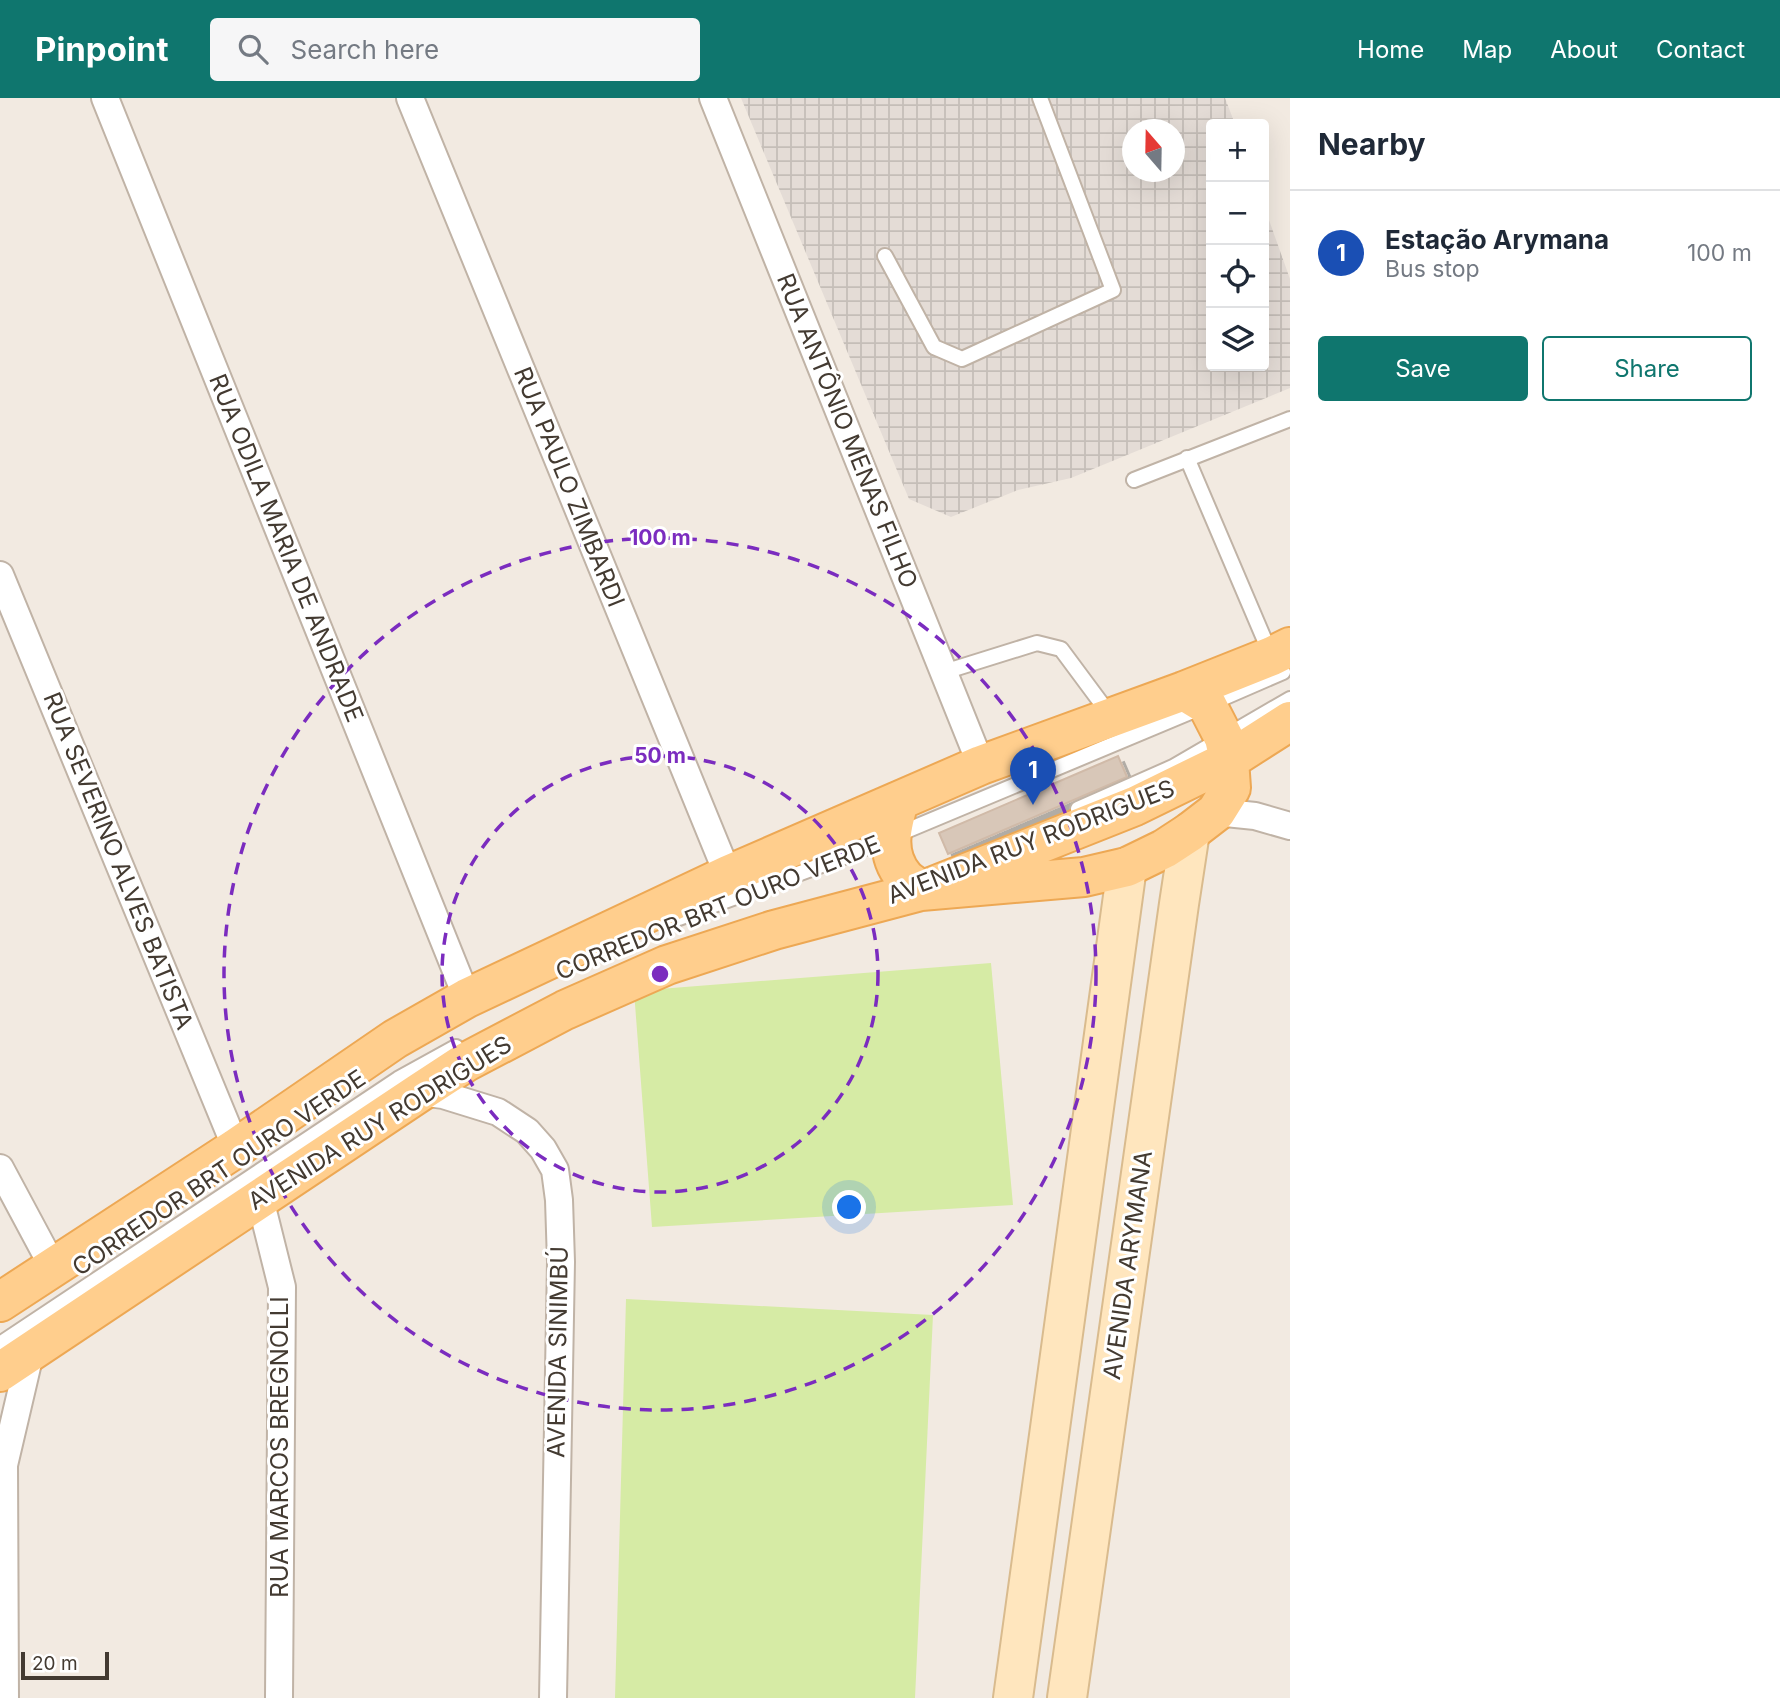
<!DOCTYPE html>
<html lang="en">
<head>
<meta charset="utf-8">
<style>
	:root { --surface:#fff; --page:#f6f6f7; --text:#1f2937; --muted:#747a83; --line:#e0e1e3; --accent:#0f766e }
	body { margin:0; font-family:Inter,sans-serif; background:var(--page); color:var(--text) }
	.controls { position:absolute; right:21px; top:21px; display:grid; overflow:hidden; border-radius:7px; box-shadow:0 7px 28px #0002 }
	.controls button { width:63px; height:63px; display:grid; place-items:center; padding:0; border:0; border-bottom:2px solid var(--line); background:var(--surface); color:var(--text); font:35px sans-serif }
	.compass { position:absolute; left:1122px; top:21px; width:63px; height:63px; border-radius:50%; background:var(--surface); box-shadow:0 7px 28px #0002; rotate:340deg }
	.scale { position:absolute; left:21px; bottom:18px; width:88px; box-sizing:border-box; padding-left:7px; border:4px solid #433a31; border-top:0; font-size:19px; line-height:24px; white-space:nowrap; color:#433a31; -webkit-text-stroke:5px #fff; paint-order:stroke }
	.you { position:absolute; left:850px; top:1110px; width:24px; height:24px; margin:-18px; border:5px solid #fff; border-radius:50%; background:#1a73e8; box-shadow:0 0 0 10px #1a73e833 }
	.badge { display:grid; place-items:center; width:46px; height:46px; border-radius:50%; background:var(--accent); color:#fff; font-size:23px; font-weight:700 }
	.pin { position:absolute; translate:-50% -58px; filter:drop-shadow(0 2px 4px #0008) }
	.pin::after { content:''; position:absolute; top:37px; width:24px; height:21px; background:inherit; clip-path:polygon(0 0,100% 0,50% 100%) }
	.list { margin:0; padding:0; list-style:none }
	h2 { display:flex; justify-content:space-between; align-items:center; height:91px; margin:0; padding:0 28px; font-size:30px }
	h2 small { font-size:23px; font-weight:400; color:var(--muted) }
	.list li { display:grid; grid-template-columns:46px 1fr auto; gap:21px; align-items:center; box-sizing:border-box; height:126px; padding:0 28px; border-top:2px solid var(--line) }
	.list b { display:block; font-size:26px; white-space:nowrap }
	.list p { margin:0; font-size:23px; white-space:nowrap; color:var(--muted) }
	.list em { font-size:23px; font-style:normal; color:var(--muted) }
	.actions { display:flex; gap:14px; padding:21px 28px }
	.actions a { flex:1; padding:16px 0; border:2px solid var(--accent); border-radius:7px; text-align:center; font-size:24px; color:var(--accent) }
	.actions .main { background:var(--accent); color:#fff }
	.icon { flex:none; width:38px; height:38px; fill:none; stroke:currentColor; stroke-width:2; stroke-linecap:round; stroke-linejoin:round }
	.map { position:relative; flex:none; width:1290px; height:1600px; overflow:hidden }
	header { display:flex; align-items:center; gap:42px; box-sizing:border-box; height:98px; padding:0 35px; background:var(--accent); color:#fff }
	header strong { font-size:33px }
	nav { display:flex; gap:38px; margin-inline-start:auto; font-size:24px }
	.search { width:490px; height:63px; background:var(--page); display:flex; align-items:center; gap:18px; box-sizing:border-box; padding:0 24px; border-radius:7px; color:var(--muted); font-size:26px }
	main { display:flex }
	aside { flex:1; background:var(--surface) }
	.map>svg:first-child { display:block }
</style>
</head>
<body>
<header>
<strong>Pinpoint</strong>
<div class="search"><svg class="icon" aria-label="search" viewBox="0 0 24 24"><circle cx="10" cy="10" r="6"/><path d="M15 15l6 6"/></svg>Search here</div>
<nav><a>Home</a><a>Map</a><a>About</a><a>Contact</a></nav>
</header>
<main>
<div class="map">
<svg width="1290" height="1600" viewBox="0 0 1290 1600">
	<defs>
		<pattern id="industrial-grid" width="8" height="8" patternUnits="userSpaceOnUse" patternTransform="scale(1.75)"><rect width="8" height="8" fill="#e4dcd6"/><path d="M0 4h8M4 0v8" fill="none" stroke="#c5beb8"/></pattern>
		<filter id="shadow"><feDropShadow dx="6" dy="6" stdDeviation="0" flood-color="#0004"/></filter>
	</defs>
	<rect width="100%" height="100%" fill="#f2eae1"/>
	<path fill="url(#industrial-grid)" fill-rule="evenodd" d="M741 0H1225L1235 26H1211V268H1264V108L1290 181V290L1071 380 1018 392 951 419 909 401ZM1132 32H1174V74H1132Z"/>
	<path fill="#d6eba5" d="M991 865 1013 1107 652 1129 634 893Z
		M626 1201 933 1217 915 1600H615Z"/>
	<path fill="#d8c7b8" stroke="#d0baa8" stroke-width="2" filter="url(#shadow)" d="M1118 658 1127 679 948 756 939 735Z"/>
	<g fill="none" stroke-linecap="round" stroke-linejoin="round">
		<defs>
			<path id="service" d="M885 158 934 249 962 261 1113 192 1040 0
				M1187 360 1271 557
				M1134 382 1290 321
				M944 574 1037 545 1061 551 1110 617
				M1078 711 1173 669 1290 601
				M679 820 846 758 1207 607 1283 574
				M0 1246 398 981 456 949"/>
			<path id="minor" d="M105 0 467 900
				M410 0 728 777
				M713 0 981 667
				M0 477 236 1050
				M1216 714 1255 718 1290 728
				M420 994 443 997 498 1014 527 1033 543 1051 555 1072 559 1102 561 1164 553 1600
				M0 1070 53 1169
				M260 1101 282 1189 279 1600
				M5 1600 4 1367 30 1256"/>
			<path id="secondary" d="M1013 1600 1127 769
				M1067 1600 1179 806 1190 734"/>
			<path id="primary" d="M899 703C892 729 884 755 904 779 908 784 916 788 921 793L1084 779 1127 769 1164 751 1190 734 1216 714 1231 690 1229 662 1224 640 1207 607 1184 593
				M0 1204 236 1050 395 941 467 900 728 777 981 667 1184 593 1272 558 1290 549
				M0 1274 420 994 466 964 565 912 667 867 774 832 921 793 1135 708 1229 662 1290 623"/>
		</defs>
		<use href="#service" stroke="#c0b3a6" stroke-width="18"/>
		<use href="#minor" stroke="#c0b3a6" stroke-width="30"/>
		<use href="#secondary" stroke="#d9bb8e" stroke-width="42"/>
		<use href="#primary" stroke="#eda854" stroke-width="42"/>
		<use href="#service" stroke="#fff" stroke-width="14"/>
		<use href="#minor" stroke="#fff" stroke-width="26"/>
		<use href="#secondary" stroke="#ffe6be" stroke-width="38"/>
		<use href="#primary" stroke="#ffce8d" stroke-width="38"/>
	</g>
	<g fill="none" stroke="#7b2cbf" stroke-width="3.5" stroke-dasharray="12 9">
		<circle cx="660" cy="876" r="218"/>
		<circle cx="660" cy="876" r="436"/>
	</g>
	<g text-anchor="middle" stroke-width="6" stroke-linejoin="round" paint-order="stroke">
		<g font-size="24" fill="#433a31" stroke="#fff">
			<text transform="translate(847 333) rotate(68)" y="8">RUA ANTÔNIO MENAS FILHO</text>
			<text transform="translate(569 389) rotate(68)" y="8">RUA PAULO ZIMBARDI</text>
			<text transform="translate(286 450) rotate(68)" y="8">RUA ODILA MARIA DE ANDRADE</text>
			<text transform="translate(1031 744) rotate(-21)" y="8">AVENIDA RUY RODRIGUES</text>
			<text transform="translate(118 763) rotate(68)" y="8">RUA SEVERINO ALVES BATISTA</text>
			<text transform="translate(718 810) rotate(-22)" y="8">CORREDOR BRT OURO VERDE</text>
			<text transform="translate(380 1025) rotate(-32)" y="8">AVENIDA RUY RODRIGUES</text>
			<text transform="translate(219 1075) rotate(-34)" y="8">CORREDOR BRT OURO VERDE</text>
			<text transform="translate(1128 1167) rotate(-82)" y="8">AVENIDA ARYMANA</text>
			<text transform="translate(558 1254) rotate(-89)" y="8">AVENIDA SINIMBÚ</text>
			<text transform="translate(280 1349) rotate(-90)" y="8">RUA MARCOS BREGNOLLI</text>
		</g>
	</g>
	<circle cx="660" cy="876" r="10" fill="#7b2cbf" stroke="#fff" stroke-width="3.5"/>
	<g font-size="21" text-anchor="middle" font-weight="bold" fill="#7b2cbf" stroke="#fff" stroke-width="6" stroke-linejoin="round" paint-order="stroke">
		<text x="660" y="447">100 m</text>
		<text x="660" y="665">50 m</text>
	</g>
</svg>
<div class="controls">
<button>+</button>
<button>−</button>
<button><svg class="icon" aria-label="locate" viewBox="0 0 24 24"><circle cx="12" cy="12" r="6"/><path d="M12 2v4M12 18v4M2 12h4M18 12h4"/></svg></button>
<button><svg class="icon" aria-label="layers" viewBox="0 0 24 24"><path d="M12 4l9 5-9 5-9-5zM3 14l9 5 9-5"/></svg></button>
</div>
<svg class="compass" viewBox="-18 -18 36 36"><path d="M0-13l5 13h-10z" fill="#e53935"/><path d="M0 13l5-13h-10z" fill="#747a83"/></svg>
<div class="scale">20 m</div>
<div class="you"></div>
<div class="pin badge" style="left:1033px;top:707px;background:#1a4fb4">1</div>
</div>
<aside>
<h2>Nearby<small></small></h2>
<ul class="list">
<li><span class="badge" style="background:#1a4fb4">1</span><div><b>Estação Arymana</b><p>Bus stop</p></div><em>100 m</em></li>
</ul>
<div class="actions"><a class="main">Save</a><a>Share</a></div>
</aside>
</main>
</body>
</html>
